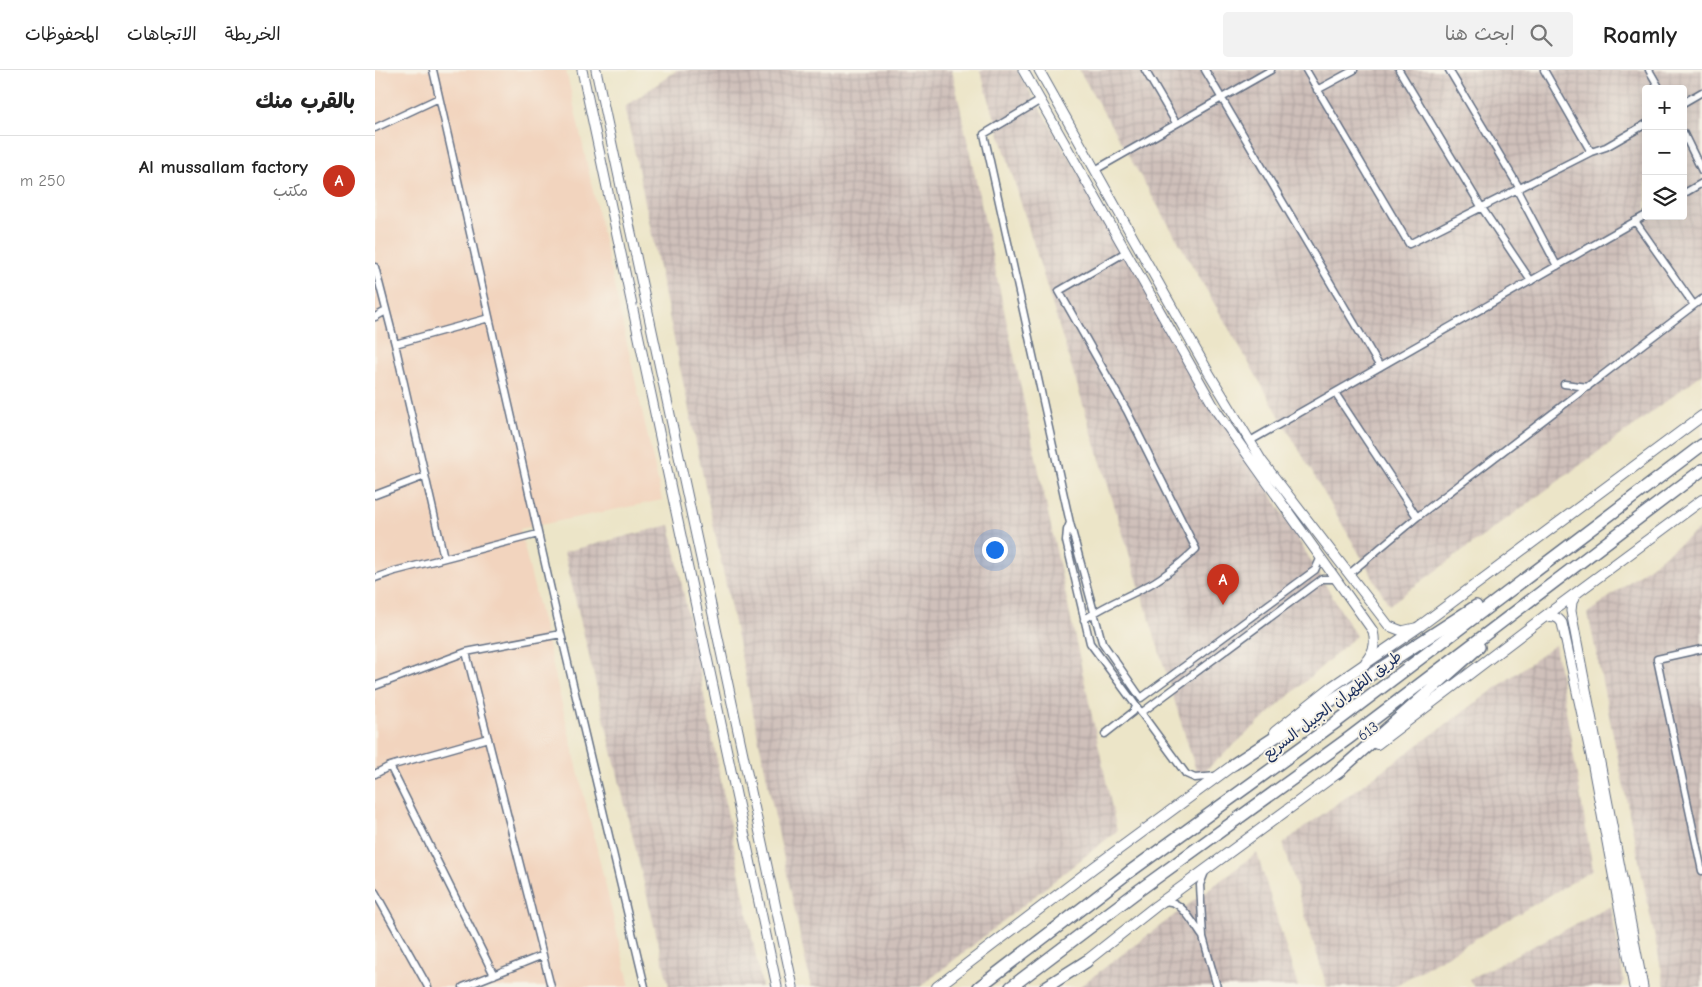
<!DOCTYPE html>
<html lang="ar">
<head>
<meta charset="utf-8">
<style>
	:root { --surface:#fff; --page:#f2f2f2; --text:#222; --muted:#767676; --line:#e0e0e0; --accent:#c8321e }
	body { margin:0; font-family:"Comic Neue","Playpen Sans Arabic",sans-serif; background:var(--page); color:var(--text); direction:rtl }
	.controls { position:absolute; right:15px; top:15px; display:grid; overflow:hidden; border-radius:5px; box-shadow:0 5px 20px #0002 }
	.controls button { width:45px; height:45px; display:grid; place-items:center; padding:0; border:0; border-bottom:1px solid var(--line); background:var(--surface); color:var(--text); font:25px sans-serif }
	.you { position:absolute; left:619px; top:479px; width:18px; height:18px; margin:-12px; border:4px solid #fff; border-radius:50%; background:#1a73e8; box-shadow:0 0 0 8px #1a73e833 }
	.badge { display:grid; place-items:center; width:32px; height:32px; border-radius:50%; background:var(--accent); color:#fff; font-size:16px; font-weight:700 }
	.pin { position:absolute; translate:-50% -41px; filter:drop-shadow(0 1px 2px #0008) }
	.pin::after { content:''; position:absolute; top:26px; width:18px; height:15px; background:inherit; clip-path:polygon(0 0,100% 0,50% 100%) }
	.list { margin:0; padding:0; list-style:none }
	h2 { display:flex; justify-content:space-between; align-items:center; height:65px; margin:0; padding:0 20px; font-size:21px }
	h2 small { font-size:16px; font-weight:400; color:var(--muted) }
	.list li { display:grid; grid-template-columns:32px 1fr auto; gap:15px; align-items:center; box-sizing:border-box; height:90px; padding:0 20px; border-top:1px solid var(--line) }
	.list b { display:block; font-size:19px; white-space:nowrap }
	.list p { margin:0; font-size:16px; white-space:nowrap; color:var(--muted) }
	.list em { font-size:16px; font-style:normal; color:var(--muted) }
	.icon { flex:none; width:28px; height:28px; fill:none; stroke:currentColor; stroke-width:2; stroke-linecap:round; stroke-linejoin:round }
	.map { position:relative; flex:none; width:1327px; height:917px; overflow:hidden; direction:ltr }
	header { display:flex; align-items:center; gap:30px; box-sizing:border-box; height:70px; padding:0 25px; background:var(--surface); border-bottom:1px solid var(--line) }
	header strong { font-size:24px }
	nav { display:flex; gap:28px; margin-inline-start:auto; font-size:18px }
	.search { width:350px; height:45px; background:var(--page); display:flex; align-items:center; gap:12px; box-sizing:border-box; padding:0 18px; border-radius:5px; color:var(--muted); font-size:19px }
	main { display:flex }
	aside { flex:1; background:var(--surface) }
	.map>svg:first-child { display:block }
</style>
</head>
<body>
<header>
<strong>Roamly</strong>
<div class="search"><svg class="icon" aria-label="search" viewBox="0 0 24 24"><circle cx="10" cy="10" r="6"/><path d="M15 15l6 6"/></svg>ابحث هنا</div>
<nav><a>الخريطة</a><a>الاتجاهات</a><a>المحفوظات</a></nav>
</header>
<main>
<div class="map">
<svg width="1327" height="917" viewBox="0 0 1327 917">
	<defs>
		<pattern id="industrial-grid" width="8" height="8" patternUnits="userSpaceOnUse" patternTransform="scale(1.25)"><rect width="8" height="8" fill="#cfc0ba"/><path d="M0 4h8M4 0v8" fill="none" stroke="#b1a5a2"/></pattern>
	</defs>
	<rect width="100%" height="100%" fill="#f7f3e8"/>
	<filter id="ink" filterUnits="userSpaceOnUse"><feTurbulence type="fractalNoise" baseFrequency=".02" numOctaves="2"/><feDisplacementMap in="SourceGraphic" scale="10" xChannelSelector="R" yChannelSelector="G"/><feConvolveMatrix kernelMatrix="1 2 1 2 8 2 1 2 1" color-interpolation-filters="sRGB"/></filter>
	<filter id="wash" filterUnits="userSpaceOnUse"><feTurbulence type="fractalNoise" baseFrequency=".0096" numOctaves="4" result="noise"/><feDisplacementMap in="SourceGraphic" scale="20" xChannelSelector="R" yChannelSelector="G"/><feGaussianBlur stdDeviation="1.12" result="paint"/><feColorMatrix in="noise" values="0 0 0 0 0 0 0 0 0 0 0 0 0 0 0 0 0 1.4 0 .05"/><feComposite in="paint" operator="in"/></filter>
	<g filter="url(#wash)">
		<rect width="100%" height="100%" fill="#ece5c8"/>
		<path fill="#f2d4be" d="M0 0H191L287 430 145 459 255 917H0Z"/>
		<path fill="url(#industrial-grid)" fill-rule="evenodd" d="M302 0H577L742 761 545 917H436L250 37Z
			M605 0H642L981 566 823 707Z
			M704 0H1327V304L1268 349 1014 535ZM1271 19H1308V146H1271Z
			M295 455 387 917H294L189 482Z
			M1327 457V917H1290L1213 543Z
			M1180 575 1218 800 1018 917H952L908 773Z
			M882 783 923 917H704Z
			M1236 836 1249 911 1245 917H1099L1094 909Z"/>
	</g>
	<g filter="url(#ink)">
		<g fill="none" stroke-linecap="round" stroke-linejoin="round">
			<defs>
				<path id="street" d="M58 0 186 564 270 917
					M770 0 801 53
					M830 0 1005 297
					M931 0 1034 174 1216 82 1169 0
					M1024 0 1107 138 1156 211
					M1074 0 1145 119
					M1274 0 1285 19
					M942 20 979 0
					M666 30 609 64 695 453 727 572 766 628 940 500 945 489
					M1308 33 1327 22
					M0 58 64 28
					M1308 62 1327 101
					M1216 82 1231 77 1271 54
					M720 100 896 0
					M1142 120 1182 196
					M1308 124 1327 113
					M1260 151 1319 235
					M0 197 20 274 69 488
					M0 247 11 241
					M20 274 114 248
					M1189 314 1213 317
					M960 323 1042 447
					M875 371 1271 145
					M0 425 50 406
					M695 453 692 460 691 471 715 573 811 704 820 708 841 706
					M974 504 1042 447 1327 229
					M0 508 20 501 163 464
					M709 550C727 536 748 529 768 518 787 509 806 493 821 479L752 341 684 221 751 182
					M1327 579 1282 589 1327 801
					M91 582 176 917
					M0 616 91 582 186 564
					M766 643 947 509H960
					M730 664 758 642 761 637
					M15 696 119 905
					M0 704 15 696 113 668
					M0 822 53 917
					M789 832C806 828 819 855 828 867L825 815 830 802
					M828 867 842 917
					M88 917 168 885"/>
				<path id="secondary" d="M207 0 402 917
					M221 0 418 917
					M648 0 842 342 998 561C1001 574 999 581 991 591
					M664 0 834 303 887 391 1014 556 1027 561 1040 558
					M1202 523 1197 532 1196 541 1268 917
					M1169 547C1177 546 1183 546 1187 553L1216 686 1259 917"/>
				<path id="primary" d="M900 662 958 616 1045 556 1327 346
					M1002 674 1169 547 1327 430
					M705 896 781 836 968 699
					M562 917 718 798 865 690"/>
				<path id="highway" d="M859 694 1101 536
					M962 703 1104 577
					M604 917 753 803 960 653 1327 375
					M636 917 763 821 974 668 1327 400
					M671 917 712 891"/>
			</defs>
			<use href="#street" stroke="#646f83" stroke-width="9"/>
			<use href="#secondary" stroke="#646f83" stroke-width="11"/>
			<use href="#primary" stroke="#646f83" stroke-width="12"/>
			<use href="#highway" stroke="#646f83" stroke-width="14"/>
			<use href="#street" stroke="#fff" stroke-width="6"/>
			<use href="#secondary" stroke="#fff" stroke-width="9"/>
			<use href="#primary" stroke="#fff" stroke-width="10"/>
			<use href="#highway" stroke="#fff" stroke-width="11"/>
		</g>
	</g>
	<g text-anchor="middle" stroke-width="4" stroke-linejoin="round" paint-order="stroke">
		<g font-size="15" fill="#1b2f5e" stroke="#f7f3e8">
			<text transform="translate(957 635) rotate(-37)" y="5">طريق الظهران الجبيل السريع</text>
			<text transform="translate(993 661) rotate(-36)" y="5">613</text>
		</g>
	</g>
</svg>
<div class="controls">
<button>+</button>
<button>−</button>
<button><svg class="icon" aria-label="layers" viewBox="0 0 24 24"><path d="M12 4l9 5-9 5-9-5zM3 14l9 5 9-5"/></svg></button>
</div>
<div class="you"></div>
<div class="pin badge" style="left:848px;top:535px">A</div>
</div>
<aside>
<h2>بالقرب منك<small></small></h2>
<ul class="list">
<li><span class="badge">A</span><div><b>Al mussallam factory</b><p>مكتب</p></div><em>250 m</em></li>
</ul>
</aside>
</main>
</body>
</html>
